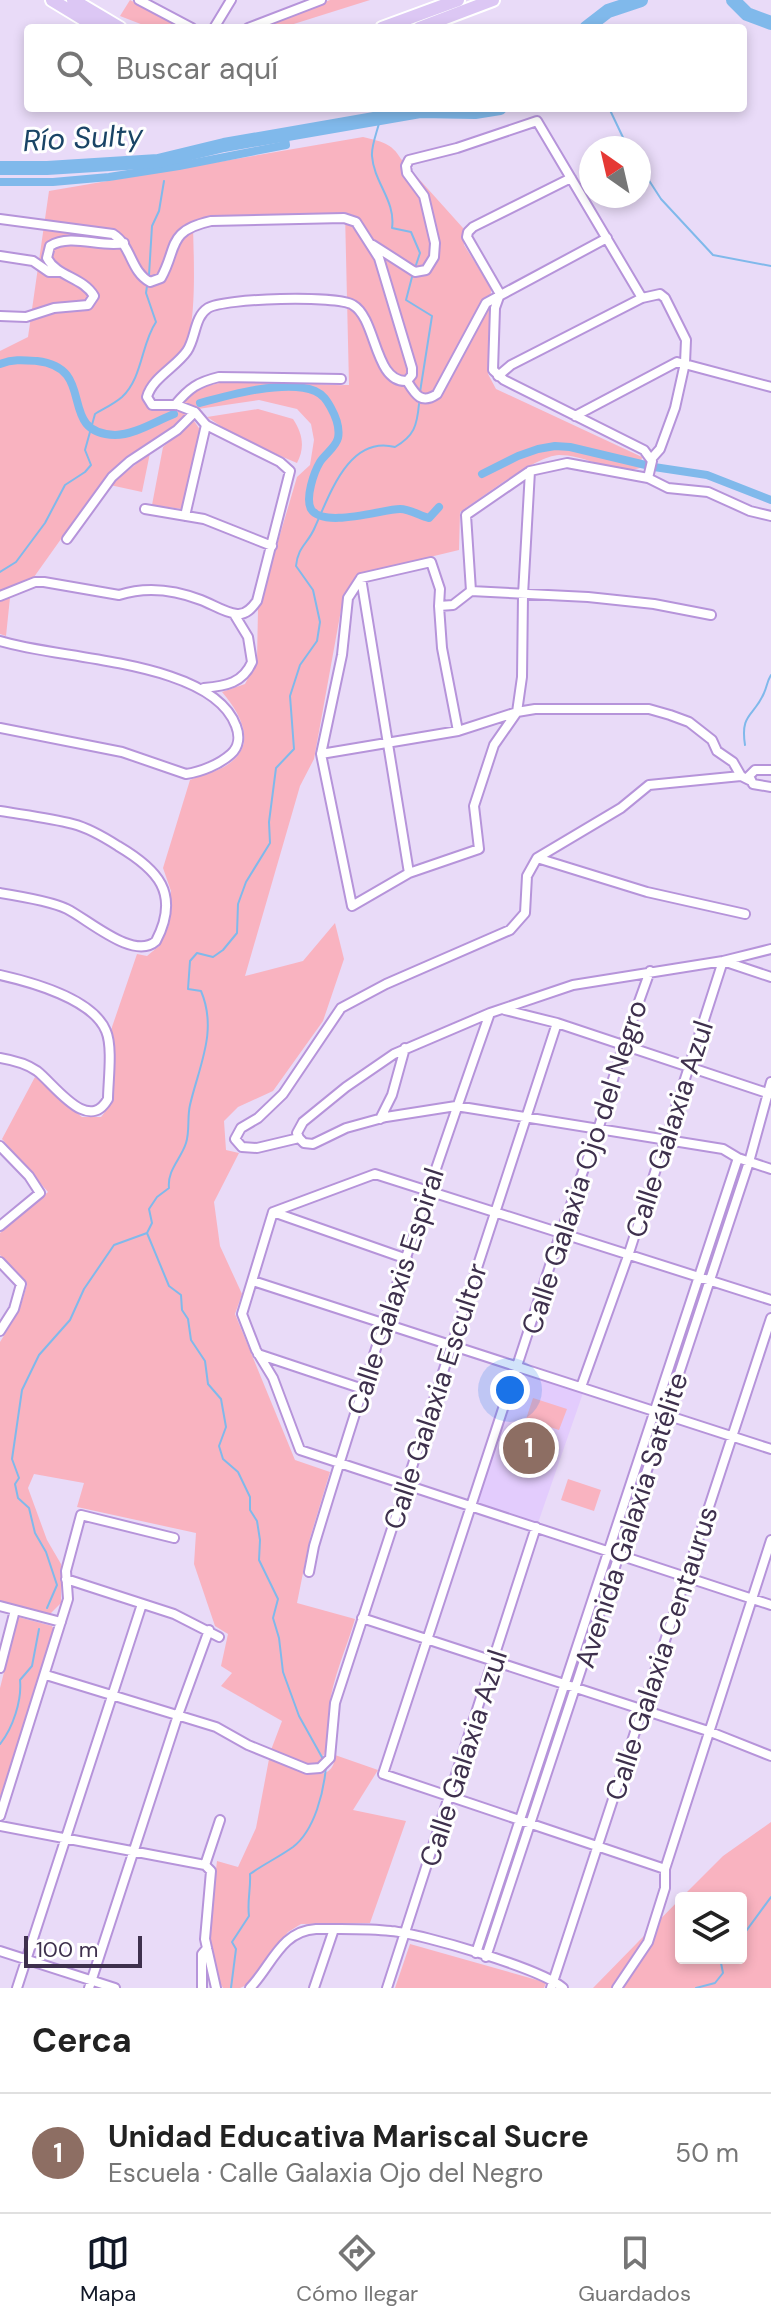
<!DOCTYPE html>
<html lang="es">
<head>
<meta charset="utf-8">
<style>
	:root { --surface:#fff; --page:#f6f6f6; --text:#222; --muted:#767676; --line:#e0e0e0; --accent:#111827 }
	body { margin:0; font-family:"DM Sans",sans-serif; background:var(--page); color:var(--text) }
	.controls { position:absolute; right:24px; bottom:24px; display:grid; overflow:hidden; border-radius:8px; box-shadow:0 4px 12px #0003 }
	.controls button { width:72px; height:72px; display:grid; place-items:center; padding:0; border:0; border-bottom:2px solid var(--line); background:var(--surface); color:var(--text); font:40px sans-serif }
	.compass { position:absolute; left:579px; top:136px; width:72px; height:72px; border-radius:50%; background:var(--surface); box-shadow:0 4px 12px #0003; rotate:326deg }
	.scale { position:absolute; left:24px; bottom:20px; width:118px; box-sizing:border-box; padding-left:8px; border:4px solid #3e304d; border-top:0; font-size:22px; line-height:28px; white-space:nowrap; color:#3e304d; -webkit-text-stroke:6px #fff; paint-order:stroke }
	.you { position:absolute; left:510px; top:1390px; width:28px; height:28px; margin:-20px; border:6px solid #fff; border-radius:50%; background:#1a73e8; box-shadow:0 0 0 12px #1a73e833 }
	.badge { display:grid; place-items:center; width:52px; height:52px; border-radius:50%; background:var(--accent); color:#fff; font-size:26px; font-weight:700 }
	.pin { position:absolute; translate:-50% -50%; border:4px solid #fff; box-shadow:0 2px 8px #0006 }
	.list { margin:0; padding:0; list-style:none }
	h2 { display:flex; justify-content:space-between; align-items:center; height:104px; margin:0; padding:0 32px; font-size:34px }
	h2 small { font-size:26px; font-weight:400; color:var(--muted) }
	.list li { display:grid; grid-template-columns:52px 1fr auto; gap:24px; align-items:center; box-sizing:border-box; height:120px; padding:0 32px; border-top:2px solid var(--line) }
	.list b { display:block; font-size:30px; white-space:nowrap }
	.list p { margin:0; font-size:26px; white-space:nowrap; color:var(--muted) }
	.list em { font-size:26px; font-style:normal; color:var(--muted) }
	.icon { flex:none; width:44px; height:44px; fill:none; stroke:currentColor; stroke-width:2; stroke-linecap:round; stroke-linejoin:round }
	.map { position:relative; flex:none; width:771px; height:1988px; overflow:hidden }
	.search { position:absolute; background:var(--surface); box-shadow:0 4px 12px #0003; left:24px; right:24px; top:24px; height:88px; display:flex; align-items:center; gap:20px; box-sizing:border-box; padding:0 28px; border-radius:8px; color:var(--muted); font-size:30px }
	.sheet { height:224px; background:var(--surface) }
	nav { display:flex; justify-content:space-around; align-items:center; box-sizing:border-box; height:112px; border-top:2px solid var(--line); background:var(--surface); font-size:22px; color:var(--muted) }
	nav a { display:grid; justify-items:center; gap:4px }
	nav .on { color:var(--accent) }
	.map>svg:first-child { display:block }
</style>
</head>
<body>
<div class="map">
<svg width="771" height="1988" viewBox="0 0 771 1988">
	<rect width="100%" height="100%" fill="#e9dbf8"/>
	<path fill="#e3ccfd" d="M519 1371 583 1393 538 1523 475 1503Z"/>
	<path fill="#f9b3c0" d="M130 0 184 28H151L120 16Z
		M330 0H370L281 28H255Z
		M363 137C380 141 392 143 401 159L463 228 464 245 491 288 488 374 496 389 642 457 640 468C615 475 586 455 559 455 535 456 482 498 460 512L459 550 359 574 343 599 314 759 300 786 245 976 303 961 335 923 344 959 323 1021 273 1091 238 1107 224 1121 226 1150 239 1153 214 1202 220 1246 242 1294 235 1314 295 1460 330 1472 310 1538 297 1603 355 1619C347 1647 332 1679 329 1709 327 1727 332 1758 313 1766L271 1750 282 1721 221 1686 232 1673 221 1666 228 1634 215 1626 194 1564 196 1533 77 1507 84 1483 34 1474 28 1488 47 1540 61 1564V1603L49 1615 0 1601V1342L19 1311 27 1285 0 1255V1233L48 1192 2 1139 35 1077 82 1117H101L112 1103V1027L137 954 147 956 159 946 169 925 171 891 163 868 190 780C201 775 217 772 227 765 259 745 240 713 222 692L245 684 257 661 258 609 297 477 310 465 314 440 311 424 297 409 259 400 198 409 183 404 186 395C235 368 296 387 349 385L345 213 193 220C193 250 199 333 181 355 170 367 155 376 144 388V398L151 410 188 412 173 428 126 458 98 487 34 577 11 588 6 636 0 634V351L28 337 49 191Z
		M258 409 293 419C303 434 305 448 297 463L239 438 207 417Z
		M194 421 201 431 182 509 152 505 163 447Z
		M150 453 142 492 110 485Z
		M533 1398 567 1409 559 1430 526 1419Z
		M568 1479 601 1490 594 1511 561 1500Z
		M18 1617 52 1626 55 1633 0 1797V1688Z
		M335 1755 378 1770 353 1810 406 1821 370 1923 301 1924 288 1932 249 1984 240 1988H223C201 1956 213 1898 217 1861L238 1867 256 1828 269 1759C289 1766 334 1791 335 1755Z
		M771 1822V1988H593L681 1898V1958H741V1898H681L723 1856Z
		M410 1944 537 1980 546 1983 544 1988H395Z"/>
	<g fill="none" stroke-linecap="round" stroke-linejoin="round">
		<path stroke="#80b9eb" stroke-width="2" d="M609 108 628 148
			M380 119C378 130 371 145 372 156 374 183 396 201 392 228L411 232 420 253 416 265
			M164 159V160
			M639 165 661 199 713 255 771 266
			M149 275 152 226 159 211 164 181
			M412 277 406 300 432 316 420 392
			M0 572 16 562 45 523 65 485 85 472 91 465 85 450 95 414C103 409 114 404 122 397 143 377 141 344 156 322L146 293 147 286
			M745 745C740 713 754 717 764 693 767 687 767 681 771 675
			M47 1608 57 1585 46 1552 35 1533 29 1508 18 1498 15 1484 19 1478 12 1459 22 1390 39 1355 70 1320 84 1289 114 1245 147 1233
			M0 1744C13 1728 22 1700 20 1680L32 1666 39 1629
			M323 1759 299 1716 283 1672 279 1638 273 1618 278 1599 259 1560 260 1540 257 1521 250 1510V1497L238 1472 223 1459 219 1446 226 1427 221 1399 208 1384 205 1361 191 1340 188 1319 182 1310 181 1295 169 1286 147 1233 152 1223 149 1209 157 1197 169 1188C167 1170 181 1159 186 1143 190 1131 187 1117 190 1105 199 1066 218 1031 201 991L188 989 190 961 197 953 213 957 223 950 237 933 238 904 246 882 270 843 269 822 276 768 294 749 290 696 300 665 317 641 320 622 313 590 296 566C298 546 308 544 315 527 330 494 349 435 395 447 414 436 417 426 419 404
			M741 1938 771 1897
			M231 1988 236 1949 232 1942 249 1916C247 1901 251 1888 250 1874 264 1864 279 1857 293 1847 315 1830 324 1791 326 1766
			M696 1988 715 1983 723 1973 720 1958"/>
		<path stroke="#80b9eb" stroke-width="8" d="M0 182H53L109 177 179 166 286 145 284 134
			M0 364C13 359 23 360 37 361 99 368 55 433 115 435 134 435 156 421 174 414
			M200 403C229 395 287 379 315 391 324 395 327 401 331 408 336 417 340 428 338 438 336 447 325 454 320 462 314 472 305 498 311 509 323 529 383 509 400 509 410 509 420 516 429 518L439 507
			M482 474 518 456 538 449 555 446 570 447 654 467 707 475 771 500"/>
		<path stroke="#80b9eb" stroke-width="14" d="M733 0 747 14 771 23
			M586 28 608 11 641 0
			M0 168H47L158 161 224 145 420 111 475 112 500 108"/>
		<defs>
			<path id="minor" d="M139 0 192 28
				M214 28 231 0
				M248 28 321 0
				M571 178 473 227 468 232 467 237 500 294 495 308 493 370 504 380 644 450 652 461 648 478
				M0 219 113 234C132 246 130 271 150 282L161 278C178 248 166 231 211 221L344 218 356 222 379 258 412 368V375L407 381C374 383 377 319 353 305 337 295 224 298 208 308 194 317 196 338 187 351 176 367 152 378 147 397L152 405H177L195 412 206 425 280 462 290 471 257 601C252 608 246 615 237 614 225 613 212 604 201 600 175 590 147 586 119 595L44 582H35L0 596
				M373 245 415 272 426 270 434 257 435 243 424 196 407 173 406 166 409 160 457 148 537 121 642 298
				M0 256 33 261 49 272H59
				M0 316 26 317 54 308 88 305 94 296C83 277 57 277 47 258L50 246C71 233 101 248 124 243
				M498 376 511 365 642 298 660 294 665 298 686 340 685 363 675 408 660 449 652 458
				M407 381C415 394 421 405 437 394L486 303 607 238
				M175 405C189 388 198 382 219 377L341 379
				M575 416 677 362 771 387
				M530 471 523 595 522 677 517 712 494 745 474 806 479 849 409 873 352 906 321 754 342 655 348 598 361 578 431 562 440 589 439 606 453 605 471 591 466 515 530 471 567 463 648 478 668 488 708 492 750 511 771 516
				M145 509 204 519 272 546
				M185 516 206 425
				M67 539 112 477 130 461 177 430 195 412
				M361 578 409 873
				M471 591 588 597 654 604 711 615
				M439 606 442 648 458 731
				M0 641C60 660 212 660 236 726 240 736 239 747 231 754 220 764 201 772 186 774L122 752 0 728
				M204 688C226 686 243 683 252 662L248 637 234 614
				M321 754 458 731 517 712 535 709H649L670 715 689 722 712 740 717 751 733 762 741 776
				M771 770H755L749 776 753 784 771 787
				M0 811C24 815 50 818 73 824 89 828 104 837 118 846 157 869 181 893 156 941 134 961 89 920 67 909 51 901 19 896 0 893
				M537 858 647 892 745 914
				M650 971 623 1046 598 1130 560 1235 383 1774 665 1869
				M0 975C31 982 93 999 106 1031 113 1047 108 1082 108 1099 88 1134 55 1085 37 1071 27 1064 12 1060 0 1058
				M505 1010 557 1023 770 1094
				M380 1119 392 1095 405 1048
				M299 1138 257 1148 242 1147 235 1139 241 1128 258 1118 283 1094 341 1008 386 984 510 930 525 913 527 876 537 858 621 808 649 785 741 776 749 780
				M299 1138 297 1133 303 1122 346 1087 394 1054 490 1013 573 985 723 961 771 949
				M299 1138 304 1143 313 1144 346 1128 386 1117 456 1106 723 1149 738 1158 771 1169
				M0 1146 29 1176 40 1193 0 1226
				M273 1212 242 1314 256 1350 273 1378 300 1450 771 1605
				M273 1212 375 1174 771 1300
				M273 1212 407 1259
				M0 1262 21 1284 14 1309 0 1331
				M253 1281 771 1449
				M258 1354 363 1389
				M581 1387 628 1256 723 961 771 977
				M309 1572 314 1546C368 1367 428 1189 490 1013
				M66 1579 174 1614 219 1637
				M0 1606 61 1622
				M362 1618 708 1731 771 1756
				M0 1668 15 1610
				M46 1675 216 1727 248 1745 307 1769 320 1768 330 1758 335 1703 557 1023
				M0 1816 68 1599 66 1571 81 1515 174 1538
				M0 1826 205 1865
				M205 1865 211 1871 205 1939 216 1988
				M205 1865 220 1820
				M0 1951 115 1988
				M476 1953 738 1158
				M486 1957 749 1162 771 1082
				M17 1988 142 1604
				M89 1988 178 1715 209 1630
				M202 1988V1954L207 1948
				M250 1988C272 1965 281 1931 316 1929 341 1929 367 1928 391 1931 423 1934 542 1969 563 1988
				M314 1988 334 1929
				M387 1988 536 1527
				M551 1988 771 1318
				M617 1988 648 1942 665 1888V1869L771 1540"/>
			<path id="highway" d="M52 0 98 28
				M73 0 120 28
				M382 28 458 0
				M419 28 493 0"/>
		</defs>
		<use href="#minor" stroke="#b694da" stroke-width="12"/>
		<use href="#highway" stroke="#fff" stroke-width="16"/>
		<use href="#minor" stroke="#fff" stroke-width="8"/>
		<use href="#highway" stroke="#dcc7f4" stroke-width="12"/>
	</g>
	<g text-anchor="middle" stroke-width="6" stroke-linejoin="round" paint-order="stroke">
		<g font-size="28" fill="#3e304d" stroke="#fff">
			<text transform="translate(669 1129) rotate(-72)" y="10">Calle Galaxia Azul</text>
			<text transform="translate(584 1167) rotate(-72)" y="10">Calle Galaxia Ojo del Negro</text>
			<text transform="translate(395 1291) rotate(-72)" y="10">Calle Galaxis Espiral</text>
			<text transform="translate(435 1396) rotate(-72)" y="10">Calle Galaxia Escultor</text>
			<text transform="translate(631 1520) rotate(-72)" y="10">Avenida Galaxia Satélite</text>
			<text transform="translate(661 1653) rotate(-72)" y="10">Calle Galaxia Centaurus</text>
			<text transform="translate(463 1758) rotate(-72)" y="10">Calle Galaxia Azul</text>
		</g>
		<g font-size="30" font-style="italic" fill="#1a4466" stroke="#fff">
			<text transform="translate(83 138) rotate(-3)" y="10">Río Sulty</text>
		</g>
	</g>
</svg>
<div class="controls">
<button><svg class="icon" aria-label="layers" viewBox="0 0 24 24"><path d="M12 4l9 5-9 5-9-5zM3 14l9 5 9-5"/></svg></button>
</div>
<svg class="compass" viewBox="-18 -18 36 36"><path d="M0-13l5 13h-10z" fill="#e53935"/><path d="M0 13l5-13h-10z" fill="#767676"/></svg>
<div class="scale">100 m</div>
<div class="you"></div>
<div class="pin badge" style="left:529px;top:1448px;background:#8d6e63">1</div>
<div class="search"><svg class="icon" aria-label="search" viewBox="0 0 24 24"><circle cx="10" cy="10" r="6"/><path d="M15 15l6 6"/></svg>Buscar aquí</div>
</div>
<section class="sheet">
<h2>Cerca<small></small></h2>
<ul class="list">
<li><span class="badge" style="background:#8d6e63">1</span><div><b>Unidad Educativa Mariscal Sucre</b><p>Escuela · Calle Galaxia Ojo del Negro</p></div><em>50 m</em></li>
</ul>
</section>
<nav>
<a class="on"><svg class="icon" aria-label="map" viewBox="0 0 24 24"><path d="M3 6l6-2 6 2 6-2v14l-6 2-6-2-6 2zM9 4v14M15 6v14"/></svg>Mapa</a>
<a><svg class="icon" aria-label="directions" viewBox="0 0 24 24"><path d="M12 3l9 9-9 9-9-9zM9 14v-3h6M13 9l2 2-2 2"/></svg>Cómo llegar</a>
<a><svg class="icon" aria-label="saved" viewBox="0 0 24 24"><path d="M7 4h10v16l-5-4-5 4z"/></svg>Guardados</a>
</nav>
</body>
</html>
